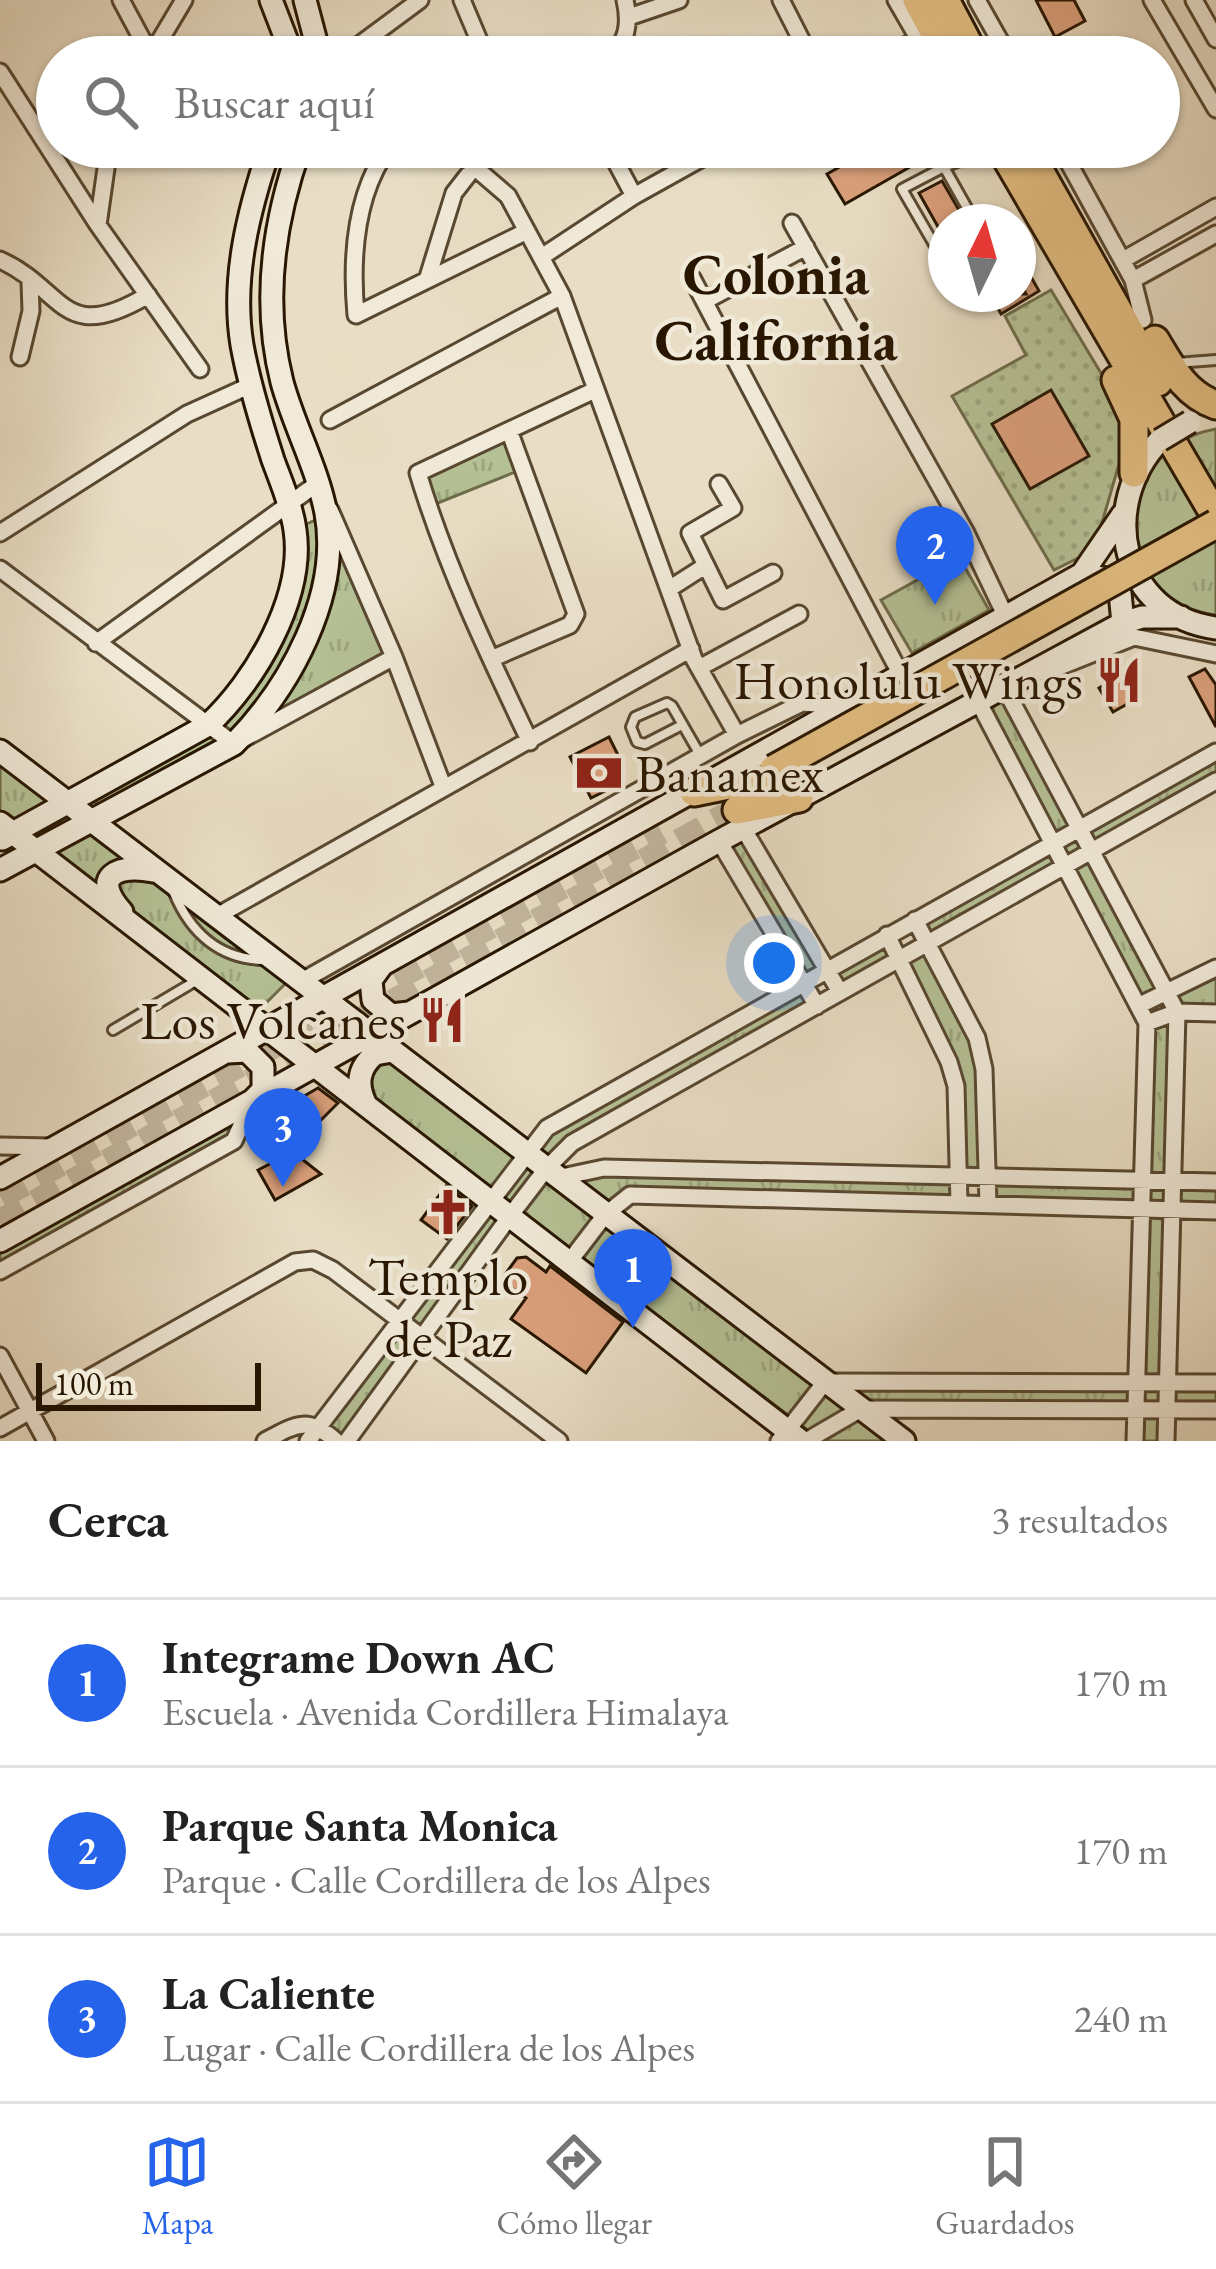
<!DOCTYPE html>
<html lang="es">
<head>
<meta charset="utf-8">
<style>
	:root { --surface:#fff; --page:#f2f2f2; --text:#222; --muted:#767676; --line:#e0e0e0; --accent:#2563eb }
	body { margin:0; font-family:"EB Garamond",serif; background:var(--page); color:var(--text) }
	.compass { position:absolute; left:928px; top:204px; width:108px; height:108px; border-radius:50%; background:var(--surface); box-shadow:0 3px 9px #0004; rotate:5deg }
	.scale { position:absolute; left:36px; bottom:30px; width:225px; box-sizing:border-box; padding-left:12px; border:6px solid #281600; border-top:0; font-size:33px; line-height:42px; white-space:nowrap; color:#281600; -webkit-text-stroke:9px #f1ead9; paint-order:stroke }
	.you { position:absolute; left:774px; top:963px; width:42px; height:42px; margin:-30px; border:9px solid #fff; border-radius:50%; background:#1a73e8; box-shadow:0 0 0 18px #1a73e833 }
	.badge { display:grid; place-items:center; width:78px; height:78px; border-radius:50%; background:var(--accent); color:#fff; font-size:39px; font-weight:700 }
	.pin { position:absolute; translate:-50% -99px; filter:drop-shadow(0 3px 6px #0008) }
	.pin::after { content:''; position:absolute; top:63px; width:42px; height:36px; background:inherit; clip-path:polygon(0 0,100% 0,50% 100%) }
	.list { margin:0; padding:0; list-style:none }
	h2 { display:flex; justify-content:space-between; align-items:center; height:156px; margin:0; padding:0 48px; font-size:51px }
	h2 small { font-size:39px; font-weight:400; color:var(--muted) }
	.list li { display:grid; grid-template-columns:78px 1fr auto; gap:36px; align-items:center; box-sizing:border-box; height:168px; padding:0 48px; border-top:3px solid var(--line) }
	.list b { display:block; font-size:45px; white-space:nowrap }
	.list p { margin:0; font-size:39px; white-space:nowrap; color:var(--muted) }
	.list em { font-size:39px; font-style:normal; color:var(--muted) }
	.icon { flex:none; width:66px; height:66px; fill:none; stroke:currentColor; stroke-width:2; stroke-linecap:round; stroke-linejoin:round }
	.map { position:relative; flex:none; width:1216px; height:1441px; overflow:hidden }
	.search { position:absolute; background:var(--surface); box-shadow:0 3px 9px #0004; left:36px; right:36px; top:36px; height:132px; display:flex; align-items:center; gap:30px; box-sizing:border-box; padding:0 42px; border-radius:66px; color:var(--muted); font-size:45px }
	.sheet { height:660px; background:var(--surface) }
	nav { display:flex; justify-content:space-around; align-items:center; box-sizing:border-box; height:168px; border-top:3px solid var(--line); background:var(--surface); font-size:33px; color:var(--muted) }
	nav a { display:grid; justify-items:center; gap:6px }
	nav .on { color:var(--accent) }
	.map>svg:first-child { display:block }
</style>
</head>
<body>
<div class="map">
<svg width="1216" height="1441" viewBox="0 0 1216 1441">
	<defs>
		<pattern id="grass-dots" width="8" height="8" patternUnits="userSpaceOnUse" patternTransform="scale(3)"><rect width="8" height="8" fill="#b5c195"/><path d="M2 2h.1M6 6h.1" fill="none" stroke="#9ca57f" stroke-width="1.8" stroke-linecap="round"/></pattern>
		<pattern id="park-tufts" width="24" height="20" patternUnits="userSpaceOnUse" patternTransform="scale(3)"><rect width="24" height="20" fill="#b5c195"/><path d="M3 7l-1-3M5 7V3M7 7l1-3M15 17l-1-3M17 17v-4M19 17l1-3" fill="none" stroke="#9ca57f"/></pattern>
	</defs>
	<rect width="100%" height="100%" fill="#e9dec5"/>
	<filter id="stains"><feTurbulence type="fractalNoise" baseFrequency=".00167" numOctaves="4"/><feColorMatrix values="0 0 0 0 .2 0 0 0 0 .09 0 0 0 0 .02 0 0 0 .5 -.17"/></filter>
	<radialGradient id="worn" r=".72"><stop offset=".6" stop-color="#630" stop-opacity="0"/><stop offset="1" stop-color="#630" stop-opacity=".3"/></radialGradient>
	<path fill="url(#grass-dots)" stroke="#6e6c4a" stroke-width="3" d="M1051 290 1131 423 1094 550 1054 570 952 396 1026 355 1005 316Z"/>
	<path fill="url(#park-tufts)" stroke="#6e6c4a" stroke-width="3" fill-rule="evenodd" d="M1216 429V615C1108 601 1108 448 1216 429Z
		M504 441 515 472 433 505 424 474Z
		M329 514 389 656 100 809 89 793 244 698 302 526Z
		M959 557 989 610 912 653 881 600Z
		M1004 687 1080 828 1216 752V781L1093 851 1166 994 1216 968V1013L1178 1012 1172 1180 1216 1182V1211L1173 1210 1168 1382 1216 1383V1410H1167L1166 1441H1135L1136 1410 861 1409 825 1382 1136 1383 1141 1209 988 1204 987 1176 960 1175 959 1204 630 1195 605 1215 557 1178 604 1168 959 1174 956 1086 899 960 840 992 827 970 803 982 817 1006 572 1143 546 1169 528 1155 547 1128 802 982 719 841 743 828 826 969 887 935 898 959 927 943 915 920 1054 842 978 701ZM1067 865 1140 1005 1166 995 1176 1013 1147 1023 1142 1180 988 1175 977 1038 928 943Z
		M0 760 289 980 258 1011 0 812Z
		M394 1058 895 1441H822L368 1095 367 1085 375 1065Z
		M238 1120 229 1136 0 1262V1253Z
		M492 1203 510 1216 347 1441H308Z"/>
	<path fill="#dba07c" stroke="#281600" stroke-width="3" d="M1036 0H1074L1085 21 1055 37Z
		M875 147H945L845 204 827 174Z
		M942 181 966 222H946V241L919 193Z
		M1018 254 1039 291 1001 314 990 294H1026L1018 279Z
		M1051 390 1089 456 1030 489 992 424Z
		M1205 669 1216 685V727L1189 677Z
		M1121 675 1136 699 1113 712 1099 688Z
		M609 737 621 761 617 785 591 798 570 757Z
		M318 1088 338 1103 319 1122 294 1102Z
		M293 1152 321 1174 275 1200 258 1170Z
		M446 1186 472 1206 447 1239 421 1220Z
		M526 1257 546 1272 550 1266 623 1322 586 1373 511 1319 526 1298 501 1280 517 1258Z"/>
	<g fill="none" stroke-linecap="round" stroke-linejoin="round">
		<path stroke="#c2b69e" stroke-width="27" stroke-dasharray="27 14" stroke-linecap="butt" d="M0 1196 661 831
			M0 1223 737 810"/>
		<defs>
			<path id="lane" d="M944 167 975 222
				M946 265 902 189 944 167 987 151
				M1176 363 1216 360
				M682 725 645 744 637 742 631 727 635 717 667 703 672 706 699 753
				M174 893C191 934 221 960 266 960
				M113 1030 199 979"/>
			<path id="street" d="M121 0 151 56
				M462 0 486 57
				M781 0 810 57
				M896 0 929 57
				M977 0 1009 57
				M1152 0 1216 109
				M1194 0 1216 39
				M629 17 679 0
				M150 57 184 0
				M343 57 420 0
				M606 57C628 46 630 22 625 0
				M885 57 925 35
				M0 72 98 225 200 369
				M389 147C355 194 351 260 356 315L527 231
				M451 147 508 196 562 296 694 659 737 735
				M608 147 634 196
				M1060 147 1133 280 1143 320
				M792 223 966 533 1006 617
				M98 225 109 147
				M543 256 634 196 722 147
				M0 260C65 289 61 347 148 295
				M1123 260 1216 207
				M428 277 454 193 475 166
				M692 278 901 675
				M1133 280 1216 234
				M705 301 806 247
				M20 357 31 311 30 282
				M330 420 562 296
				M719 484 733 508 690 533 723 600 773 573
				M330 510 394 657 443 786
				M0 533 187 414 251 385
				M0 569 234 744 394 657
				M669 589 705 566
				M96 643 318 483 320 488
				M491 659 570 625 576 614 510 433
				M699 668 799 614
				M1054 669 1134 637 1216 654
				M1004 687 1177 1012 1166 1441
				M978 701 1147 1023 1135 1441
				M530 742C488 654 446 566 418 473L595 390
				M743 828 840 992
				M719 841 817 1006
				M217 916 691 649
				M915 920 977 1038 984 1069 988 1204
				M887 935 949 1062 956 1086 959 1204
				M302 981 737 735 802 703 843 706
				M1140 1005 1216 968
				M1147 1023 1177 1012 1216 1013
				M0 1146 52 1147
				M557 1178 604 1168 1216 1182
				M569 1262 605 1215 630 1195 1216 1211
				M0 1271 234 1141 251 1103
				M0 1356 46 1441
				M0 1428 295 1262 313 1260 333 1270 559 1441
				M265 1441C296 1424 308 1416 336 1441
				M308 1441 547 1128 1216 752
				M347 1441 510 1216 546 1169 572 1143 1216 781
				M779 1441 825 1382 1216 1383
				M806 1441 861 1409 1216 1410"/>
			<path id="secondary" d="M271 0 293 57
				M305 0 320 57
				M1160 440C1098 505 1119 615 1216 628
				M1097 577 1106 579 1120 593 1123 623
				M0 751 904 1441
				M0 823 801 1441
				M2 839 208 725C255 682 305 597 295 530 292 507 281 482 273 460 261 423 249 384 242 345 231 278 249 209 270 147
				M0 870 234 744C290 687 341 595 326 513 317 467 294 426 282 382 262 303 273 223 300 147
				M122 912C90 876 117 864 153 871
				M382 965 371 980 373 1000 391 1015 409 1013
				M228 1052 247 1051 263 1067V1090L252 1101
				M366 1105C356 1085 358 1068 375 1054L392 1051
				M0 1178 1082 574 1123 514
				M0 1241 719 841 1123 623 1142 617H1181"/>
			<path id="highway" d="M917 0 948 57
				M945 0 975 57
				M1000 147 1216 517
				M1026 147 1158 382
				M1155 340C1172 368 1185 394 1216 405
				M1116 380 1134 419V473
				M694 792 758 779
				M737 810 799 798"/>
		</defs>
		<use href="#lane" stroke="#584831" stroke-width="14"/>
		<use href="#street" stroke="#584831" stroke-width="21"/>
		<use href="#secondary" stroke="#281600" stroke-width="27"/>
		<use href="#highway" stroke="#281600" stroke-width="33"/>
		<use href="#lane" stroke="#f1ead9" stroke-width="8"/>
		<use href="#street" stroke="#f1ead9" stroke-width="15"/>
		<use href="#secondary" stroke="#f1ead9" stroke-width="21"/>
		<use href="#highway" stroke="#e4bf82" stroke-width="27"/>
		<defs>
			<path id="secondary-bridge" d="M1160 440 1190 422"/>
			<path id="highway-bridge" d="M774 769 1216 524"/>
		</defs>
		<use href="#secondary-bridge" stroke="#281600" stroke-width="27" stroke-linecap="butt"/>
		<use href="#highway-bridge" stroke="#281600" stroke-width="33" stroke-linecap="butt"/>
		<use href="#secondary-bridge" stroke="#f1ead9" stroke-width="21"/>
		<use href="#highway-bridge" stroke="#e4bf82" stroke-width="27"/>
	</g>
	<defs>
		<symbol id="restaurant-bare" viewBox="-9 -9 18 18"><path d="M-5-6h1v4h1v-4h1v4h1v-4h1v5L-1.5 .5V6h-2V.5L-5-1ZM5-6V6H3V1.5H1.5Q1.5-4 5-6Z" fill="#8f2418" stroke="#f1ead9" stroke-width="2.5" paint-order="stroke"/></symbol>
		<symbol id="bank-bare" viewBox="-9 -9 18 18"><path d="M-6-4H6V4H-6ZM0-2.3a2.3 2.3 0 1 0 0 4.6a2.3 2.3 0 1 0 0-4.6Z" fill="#8f2418" stroke="#f1ead9" stroke-width="2.5" paint-order="stroke"/></symbol>
		<symbol id="church-bare" viewBox="-9 -9 18 18"><path d="M-1.2-6h2.4v3.5h3.3v2.4h-3.3V6h-2.4V-.1h-3.3v-2.4h3.3Z" fill="#8f2418" stroke="#f1ead9" stroke-width="2.5" paint-order="stroke"/></symbol>
	</defs>
	<g fill-rule="evenodd">
		<use href="#restaurant-bare" x="1086" y="647" width="66" height="66"/>
		<use href="#bank-bare" x="566" y="740" width="66" height="66"/>
		<use href="#restaurant-bare" x="409" y="987" width="66" height="66"/>
		<use href="#church-bare" x="415" y="1179" width="66" height="66"/>
	</g>
	<g text-anchor="middle" stroke-width="9" stroke-linejoin="round" paint-order="stroke">
		<g font-size="54" fill="#281600" stroke="#f1ead9" text-anchor="end">
			<text x="1083" y="699">Honolulu Wings</text>
			<text x="635" y="792" text-anchor="start">Banamex</text>
			<text x="406" y="1039">Los Volcanes</text>
			<text x="448" y="1295" text-anchor="middle">Templo<tspan x="448" dy="62">de Paz</tspan></text>
		</g>
		<g font-size="57" font-weight="bold" fill="#281600" stroke="#f1ead9">
			<text x="776" y="294">Colonia<tspan x="776" dy="66">California</tspan></text>
		</g>
	</g>
	<rect width="100%" height="100%" filter="url(#stains)"/>
	<rect width="100%" height="100%" fill="url(#worn)"/>
</svg>
<svg class="compass" viewBox="-18 -18 36 36"><path d="M0-13l5 13h-10z" fill="#e53935"/><path d="M0 13l5-13h-10z" fill="#767676"/></svg>
<div class="scale">100 m</div>
<div class="you"></div>
<div class="pin badge" style="left:633px;top:1328px">1</div>
<div class="pin badge" style="left:935px;top:605px">2</div>
<div class="pin badge" style="left:283px;top:1187px">3</div>
<div class="search"><svg class="icon" aria-label="search" viewBox="0 0 24 24"><circle cx="10" cy="10" r="6"/><path d="M15 15l6 6"/></svg>Buscar aquí</div>
</div>
<section class="sheet">
<h2>Cerca<small>3 resultados</small></h2>
<ul class="list">
<li><span class="badge">1</span><div><b>Integrame Down AC</b><p>Escuela · Avenida Cordillera Himalaya</p></div><em>170 m</em></li>
<li><span class="badge">2</span><div><b>Parque Santa Monica</b><p>Parque · Calle Cordillera de los Alpes</p></div><em>170 m</em></li>
<li><span class="badge">3</span><div><b>La Caliente</b><p>Lugar · Calle Cordillera de los Alpes</p></div><em>240 m</em></li>
</ul>
</section>
<nav>
<a class="on"><svg class="icon" aria-label="map" viewBox="0 0 24 24"><path d="M3 6l6-2 6 2 6-2v14l-6 2-6-2-6 2zM9 4v14M15 6v14"/></svg>Mapa</a>
<a><svg class="icon" aria-label="directions" viewBox="0 0 24 24"><path d="M12 3l9 9-9 9-9-9zM9 14v-3h6M13 9l2 2-2 2"/></svg>Cómo llegar</a>
<a><svg class="icon" aria-label="saved" viewBox="0 0 24 24"><path d="M7 4h10v16l-5-4-5 4z"/></svg>Guardados</a>
</nav>
</body>
</html>
